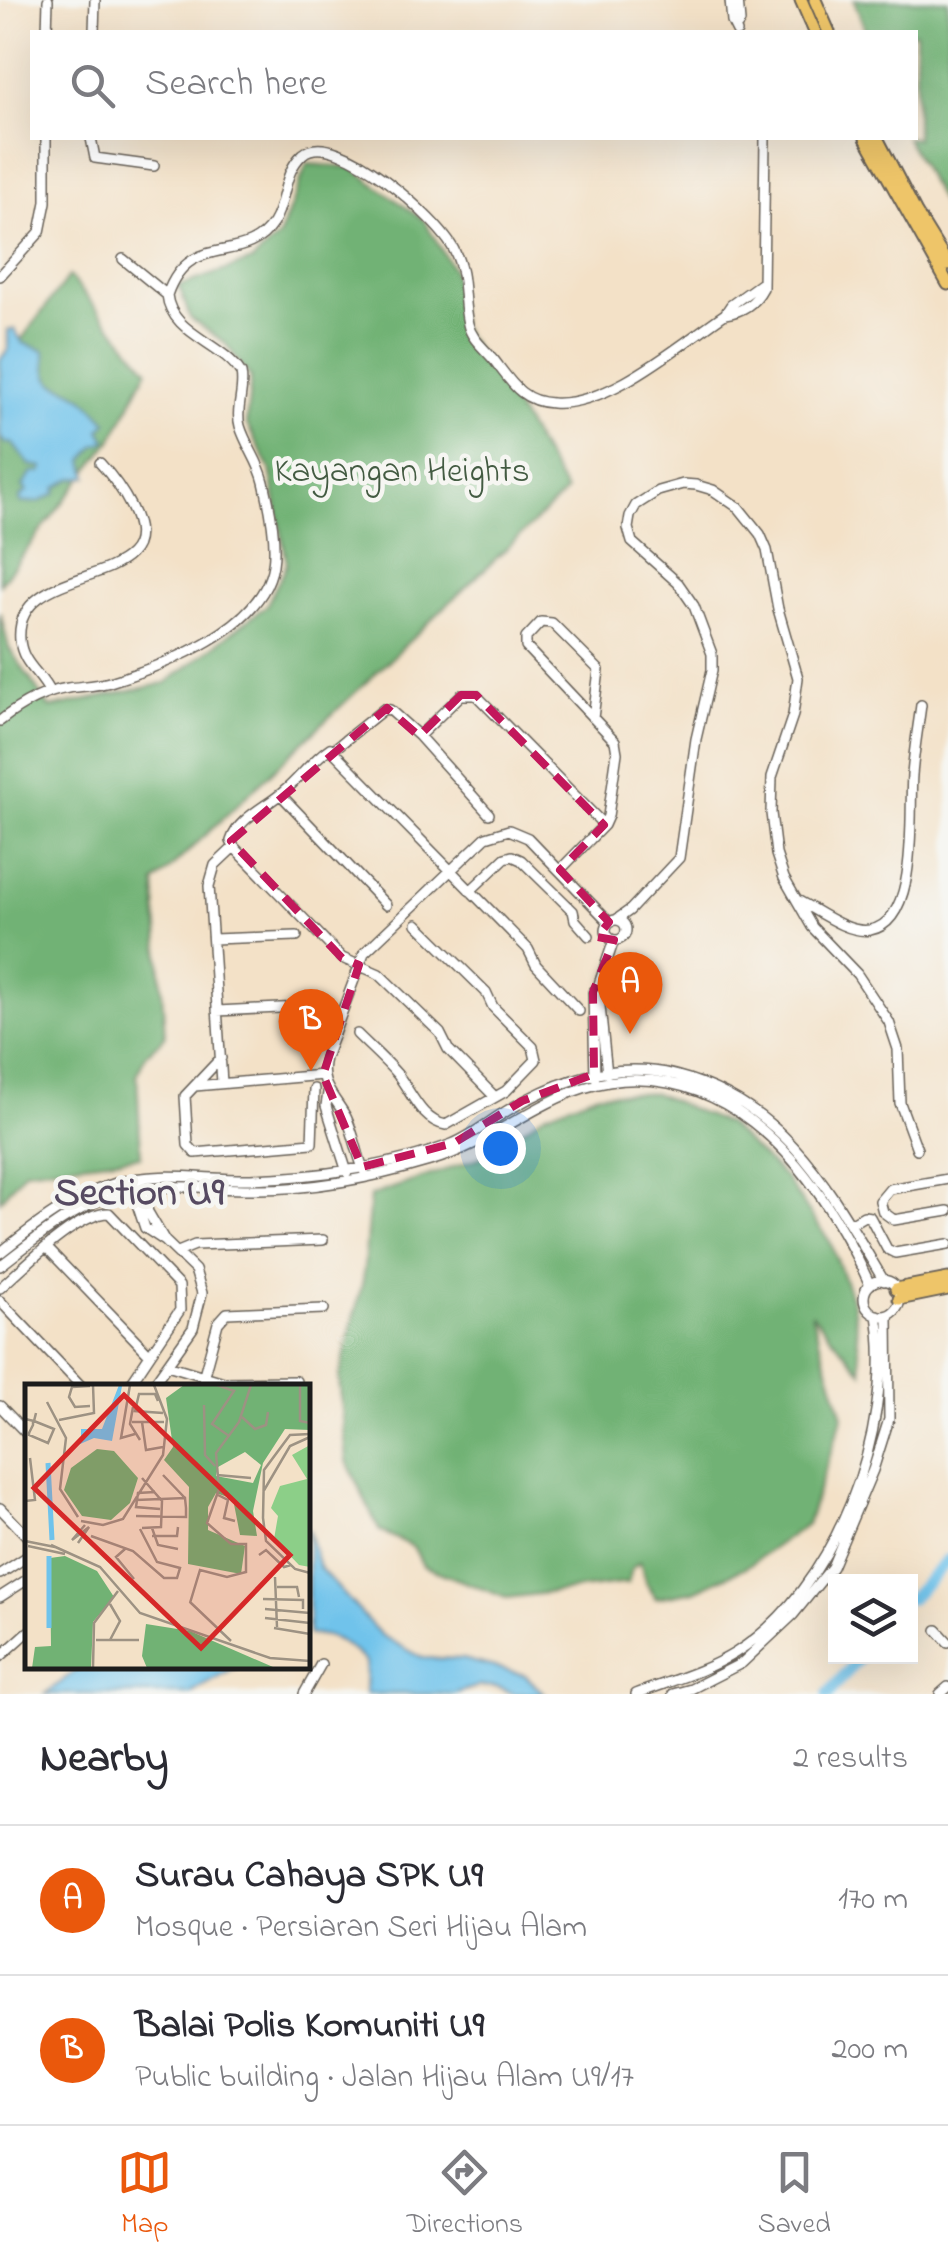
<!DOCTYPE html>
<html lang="en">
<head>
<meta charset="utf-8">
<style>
	:root { --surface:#fff; --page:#f7f7f7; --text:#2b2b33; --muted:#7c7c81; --line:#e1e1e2; --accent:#ea580c }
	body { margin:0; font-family:"Indie Flower",sans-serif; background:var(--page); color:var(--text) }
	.controls { position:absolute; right:30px; bottom:30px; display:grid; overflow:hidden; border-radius:0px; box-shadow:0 10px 40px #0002 }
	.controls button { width:90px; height:90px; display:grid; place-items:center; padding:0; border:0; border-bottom:2px solid var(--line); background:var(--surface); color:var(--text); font:50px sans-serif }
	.you { position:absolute; left:500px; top:1148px; width:35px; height:35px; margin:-25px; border:8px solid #fff; border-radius:50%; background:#1a73e8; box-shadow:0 0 0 15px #1a73e833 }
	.badge { display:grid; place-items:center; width:65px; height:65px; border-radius:50%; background:var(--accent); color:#fff; font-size:32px; font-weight:700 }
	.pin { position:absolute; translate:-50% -82px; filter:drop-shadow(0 2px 5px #0008) }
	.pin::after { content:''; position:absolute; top:52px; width:35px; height:30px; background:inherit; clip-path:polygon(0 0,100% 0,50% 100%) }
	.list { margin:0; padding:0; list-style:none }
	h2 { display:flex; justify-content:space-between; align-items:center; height:130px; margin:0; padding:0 40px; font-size:42px }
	h2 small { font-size:32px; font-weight:400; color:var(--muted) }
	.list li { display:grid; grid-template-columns:65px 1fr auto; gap:30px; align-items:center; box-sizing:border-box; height:150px; padding:0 40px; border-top:2px solid var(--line) }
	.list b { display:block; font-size:38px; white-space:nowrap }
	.list p { margin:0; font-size:32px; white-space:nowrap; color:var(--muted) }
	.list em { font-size:32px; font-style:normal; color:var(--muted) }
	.icon { flex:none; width:55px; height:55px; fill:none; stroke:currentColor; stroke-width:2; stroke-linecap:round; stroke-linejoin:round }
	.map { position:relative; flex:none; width:948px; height:1694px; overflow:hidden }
	.search { position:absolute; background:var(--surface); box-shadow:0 10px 40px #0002; left:30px; right:30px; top:30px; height:110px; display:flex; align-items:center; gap:25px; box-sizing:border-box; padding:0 35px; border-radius:0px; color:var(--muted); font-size:38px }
	.sheet { height:430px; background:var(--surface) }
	nav { display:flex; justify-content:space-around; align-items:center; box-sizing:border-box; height:140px; border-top:2px solid var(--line); background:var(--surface); font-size:28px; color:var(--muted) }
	nav a { display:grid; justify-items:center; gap:5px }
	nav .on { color:var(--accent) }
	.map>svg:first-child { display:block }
</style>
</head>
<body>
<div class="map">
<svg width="948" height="1694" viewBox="0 0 948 1694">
	<rect width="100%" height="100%" fill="#f6f6f2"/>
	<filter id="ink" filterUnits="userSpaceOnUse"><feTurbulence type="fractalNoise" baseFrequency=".01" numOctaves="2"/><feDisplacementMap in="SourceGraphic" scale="20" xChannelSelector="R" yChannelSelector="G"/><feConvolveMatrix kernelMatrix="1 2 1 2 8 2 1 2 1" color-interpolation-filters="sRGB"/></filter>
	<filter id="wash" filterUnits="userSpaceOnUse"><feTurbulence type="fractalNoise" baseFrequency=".0048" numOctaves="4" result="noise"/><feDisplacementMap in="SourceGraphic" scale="40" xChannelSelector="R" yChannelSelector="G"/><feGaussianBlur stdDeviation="2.25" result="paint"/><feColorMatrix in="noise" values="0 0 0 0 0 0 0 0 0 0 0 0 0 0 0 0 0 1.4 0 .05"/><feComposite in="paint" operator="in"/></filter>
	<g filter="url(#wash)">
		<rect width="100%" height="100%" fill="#f3e1c7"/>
		<path fill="#71b274" stroke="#466748" stroke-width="2.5" d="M854 0H948V215L906 138H916V32H866Z
			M307 164 351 167 425 221 453 270 460 327 507 393 566 492 155 883 165 1037 146 1054 137 1074 141 1156 25 1170 0 1201V612L9 648 50 708 166 683 266 606 287 564 270 469 246 423 251 378 225 343 190 318 179 286 252 261 279 237Z
			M69 276 148 369 113 438 0 584V368Z
			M598 1093H654L727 1124 784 1177 831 1243 853 1303 862 1372 811 1313 843 1416 807 1524 746 1567 694 1591 656 1598 646 1583 640 1562 632 1568 628 1583 506 1598 423 1566 414 1548 379 1530 347 1461 339 1378 363 1280 370 1196 488 1155 544 1114Z"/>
		<path fill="#6fc3eb" stroke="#467084" stroke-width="2.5" d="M14 329 23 343 45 351C45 392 54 378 82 397 91 403 99 414 107 422L100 430 106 441 95 446 84 460 88 477 71 479 56 488V493L39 502 21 503 20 497 27 491 23 486 32 473 41 472 43 467 30 465 12 443 6 444 0 436V360L8 349V330Z
			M308 1529 319 1567 381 1635 423 1658 463 1659 525 1675 545 1694H514L498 1687 479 1686 453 1694H365L366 1663C348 1644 334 1634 308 1634Z
			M80 1667V1666L237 1667 190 1694H45Z"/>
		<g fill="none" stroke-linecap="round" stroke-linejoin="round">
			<path stroke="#6fc3eb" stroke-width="12" d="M910 1599 948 1560
				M828 1694 861 1656"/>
		</g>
	</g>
	<g filter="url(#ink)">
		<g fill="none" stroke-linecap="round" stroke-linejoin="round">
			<defs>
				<path id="minor" d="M730 0 732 22 737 32
					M736 27 740 22 738 0
					M47 32 48 0
					M94 32 95 0
					M91 138 95 158 154 166
					M123 259 167 295
					M0 276 40 232 46 202V138
					M725 314C742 312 755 303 763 288L765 138
					M50 693C41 673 22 664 20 640 13 557 176 594 131 507 122 489 113 477 100 463
					M0 721C20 705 43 692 68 688 83 686 99 686 113 681 165 665 263 628 273 565 277 540 270 507 264 482 259 461 246 446 240 426 235 409 245 391 241 373 222 342 171 334 167 295 190 229 244 268 273 223 287 201 282 173 303 154 336 126 439 220 454 250 467 275 462 298 468 324 471 339 485 349 494 360 511 382 522 402 552 403 609 407 679 345 725 314L731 305 763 282
					M419 736 461 695H476L604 825
					M333 750 384 709 390 710 419 736 489 814
					M281 795 386 905
					M560 870 604 825 608 816 617 753 615 741 526 647V638L541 622 552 623 599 670 593 718
					M470 891 505 858 512 856 521 860 573 911 575 920 589 936
					M799 901C818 911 848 934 870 930 920 922 909 811 912 775 914 751 918 728 921 705
					M606 930a10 10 0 1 1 20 0a10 10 0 1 1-20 0Z
					M616 920 630 910 679 858 696 739 712 670V654L694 606 678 583 632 542 628 528 630 516 636 505 658 491 683 484 696 485 713 490 739 508 760 534 767 550 778 609 798 678 793 715 772 777 771 813 776 854 784 878 812 927 857 974 889 1022 898 1049 900 1103 917 1149
					M213 939 297 936
					M598 987 607 1074
					M217 1011 322 1006
					M357 1034C370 1047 385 1060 397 1074 411 1091 421 1121 446 1125L506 1091 536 1060 533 1047 493 1007 486 992 417 924
					M221 1058 185 1096 188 1145 195 1153 312 1143 314 1089
					M595 1077 593 992 598 987 614 940
					M222 1083 209 886 215 865 234 847
					M195 1086 323 1075
					M328 1093 326 1106 347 1172
					M495 1097 448 1049 440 1033 379 974 342 958 234 847 231 841C238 818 266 807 283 792 299 779 312 760 330 748L528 949 536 965 579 1011
					M364 1171C357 1154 354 1133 346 1117 334 1095 318 1085 325 1058L364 953 486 837 509 830 528 838 609 922
					M948 1179 890 1189 880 1201 883 1212 894 1220 948 1211
					M141 1184 148 1212 165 1241
					M131 1186 145 1228 165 1241 195 1270 202 1293 193 1328 152 1386
					M852 1223 864 1216 870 1217 887 1249 895 1253 948 1244
					M47 1248 149 1354
					M178 1252 195 1245 323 1240
					M0 1253C35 1225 72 1196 116 1183 160 1170 206 1180 251 1179 315 1177 392 1167 452 1144 472 1136 491 1120 510 1109 560 1079 617 1061 675 1075 787 1104 830 1191 884 1281
					M0 1266C37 1238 76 1204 122 1193 164 1182 208 1189 251 1189 310 1190 373 1178 430 1161 516 1136 568 1063 669 1083 769 1103 831 1200 870 1285
					M864 1298a18 18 0 1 1 36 0a18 18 0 1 1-36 0Z
					M0 1288C24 1267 77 1213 109 1213L179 1286 180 1310 129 1386
					M0 1301 81 1386
					M167 1365 224 1382 296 1381
					M203 1378 218 1323 227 1313 324 1309
					M0 1406 28 1435
					M0 1508 28 1537
					M0 1574 28 1556
					M0 1597 28 1579
					M937 1630 948 1642
					M0 1657 28 1632
					M304 1694 321 1664
					M636 1694C670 1681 704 1672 735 1653 836 1590 895 1429 877 1315
					M673 1694 691 1689 742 1663 793 1615 832 1567 873 1470 889 1419 888 1315
					M940 1694 948 1687"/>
				<path id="major" d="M801 0 815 32
					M815 0 829 32
					M866 138 948 284
					M877 138 916 213 948 265
					M896 1289 948 1279
					M899 1299 948 1289"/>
			</defs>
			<use href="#minor" stroke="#676158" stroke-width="12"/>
			<use href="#major" stroke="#676158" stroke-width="15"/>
			<use href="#minor" stroke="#fff" stroke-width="9"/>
			<use href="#major" stroke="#eec569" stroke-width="11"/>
		</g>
	</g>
	<path fill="none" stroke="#c2185b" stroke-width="8" stroke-dasharray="20 12" stroke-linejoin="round" d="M461 695H476L604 825 560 870 609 922 597 937 614 940 593 992 594 1074 522 1101 454 1143 362 1167 323 1075 359 965 342 958 231 841 387 708 419 736Z"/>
	<g text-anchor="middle" stroke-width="9" stroke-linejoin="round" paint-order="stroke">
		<g font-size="35" fill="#435b42" stroke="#f6f6f2">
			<text x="402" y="481">Kayangan Heights</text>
		</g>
		<g font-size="40" font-weight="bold" fill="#564a61" stroke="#f6f6f2">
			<text x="139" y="1204">Section U9</text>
		</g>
	</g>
	<g transform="translate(25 1384)">
		<rect width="285" height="285" fill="#f3e1c7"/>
		<path d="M285 61 283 140 285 183 274 181 249 155 253 132 246 124 255 102 282 95 267 71Z" fill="#8ccf88"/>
		<path d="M159 1H285V46L260 45 238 79 228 127 232 152 215 151 208 115 191 109 183 123V146L220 162 216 190 163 180 164 103 139 76 148 63 141 14ZM220 68 236 81 228 99 191 92 193 83ZM72 65 89 67 113 94 105 119 86 136 57 132 39 106 46 84ZM40 172 72 187 89 213 68 238 66 284H7L10 263 26 262 25 174ZM121 240 165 247 248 283 268 284H122L117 272Z" fill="#71b274" fill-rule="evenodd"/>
		<path d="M94 1 97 2 87 57 69 54 46 64 56 56V45H77Z" fill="#6fc3eb"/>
		<path fill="none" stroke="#6fc3eb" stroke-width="5" d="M23 79 27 156M24 172V244"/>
		<path fill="none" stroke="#9d9283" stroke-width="2.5" d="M105 1 96 54 110 50M192 1 209 7 187 40 204 52M275 1V37L285 39M65 2 47 3 44 13 50 23 65 22M133 17 130 10H114L110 27 138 29M22 18 41 54 35 105 53 133M179 21 180 71 190 82M108 23 105 40 115 56M217 33 230 45 241 41 243 28M0 35 9 37 29 45 23 59 4 51V49L8 41V38L9 37 11 29M34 36 69 29 68 1M107 38H139M117 38 121 66 138 63M285 50 265 51 239 86 238 134 241 157 270 185 285 189M138 91 160 114M192 91 226 94M117 94 137 117 136 143 117 144M130 108 113 109 111 123 135 125M238 108 265 62 285 53M193 111 203 116 199 134 210 137M111 116 160 114 161 124M0 117 10 116 5 74M111 132 161 133V124M56 137 78 141 98 135 138 71 142 35 129 1M127 144 133 161 153 165M66 152 108 167 139 194H152L155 184 132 178 115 145M127 152H152L153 143M0 157 30 163M53 159 64 143 47 156 60 141M26 161 75 183 115 229 245 274 285 277M3 162 40 170M100 165 91 173 109 195M234 171 241 166 259 183 266 181M250 193 252 243M252 203H272L274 213M238 215 278 216V225M165 218 206 257M165 219 175 186 202 193 221 188V160H206L182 139 194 105 191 69 214 38 226 1M85 220 95 237 85 256M240 225 285 229M240 234 285 239M249 244 285 250M71 256H114M68 284 69 239 93 207"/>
		<path fill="#d62828" fill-opacity="0.15" stroke="#d62828" stroke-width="5" d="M99 11 265 171 176 264 9 104Z"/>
		<rect width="285" height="285" fill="none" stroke="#1c1c1c" stroke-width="5"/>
	</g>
</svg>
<div class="controls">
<button><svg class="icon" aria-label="layers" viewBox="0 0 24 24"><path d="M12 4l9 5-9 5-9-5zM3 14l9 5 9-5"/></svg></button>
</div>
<div class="you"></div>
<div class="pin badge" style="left:630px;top:1034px">A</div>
<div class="pin badge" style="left:311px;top:1071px">B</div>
<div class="search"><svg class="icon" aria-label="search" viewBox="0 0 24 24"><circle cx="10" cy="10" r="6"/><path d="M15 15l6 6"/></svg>Search here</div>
</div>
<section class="sheet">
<h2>Nearby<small>2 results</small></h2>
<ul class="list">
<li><span class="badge">A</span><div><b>Surau Cahaya SPK U9</b><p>Mosque · Persiaran Seri Hijau Alam</p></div><em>170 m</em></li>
<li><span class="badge">B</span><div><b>Balai Polis Komuniti U9</b><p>Public building · Jalan Hijau Alam U9/17</p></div><em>200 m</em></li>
</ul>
</section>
<nav>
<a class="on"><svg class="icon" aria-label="map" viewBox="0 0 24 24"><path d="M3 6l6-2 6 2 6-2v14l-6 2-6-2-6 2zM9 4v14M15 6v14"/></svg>Map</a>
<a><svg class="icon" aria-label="directions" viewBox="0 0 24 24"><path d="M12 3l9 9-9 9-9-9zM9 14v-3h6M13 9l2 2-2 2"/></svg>Directions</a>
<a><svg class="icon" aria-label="saved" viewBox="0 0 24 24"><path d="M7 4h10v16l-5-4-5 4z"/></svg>Saved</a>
</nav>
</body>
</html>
